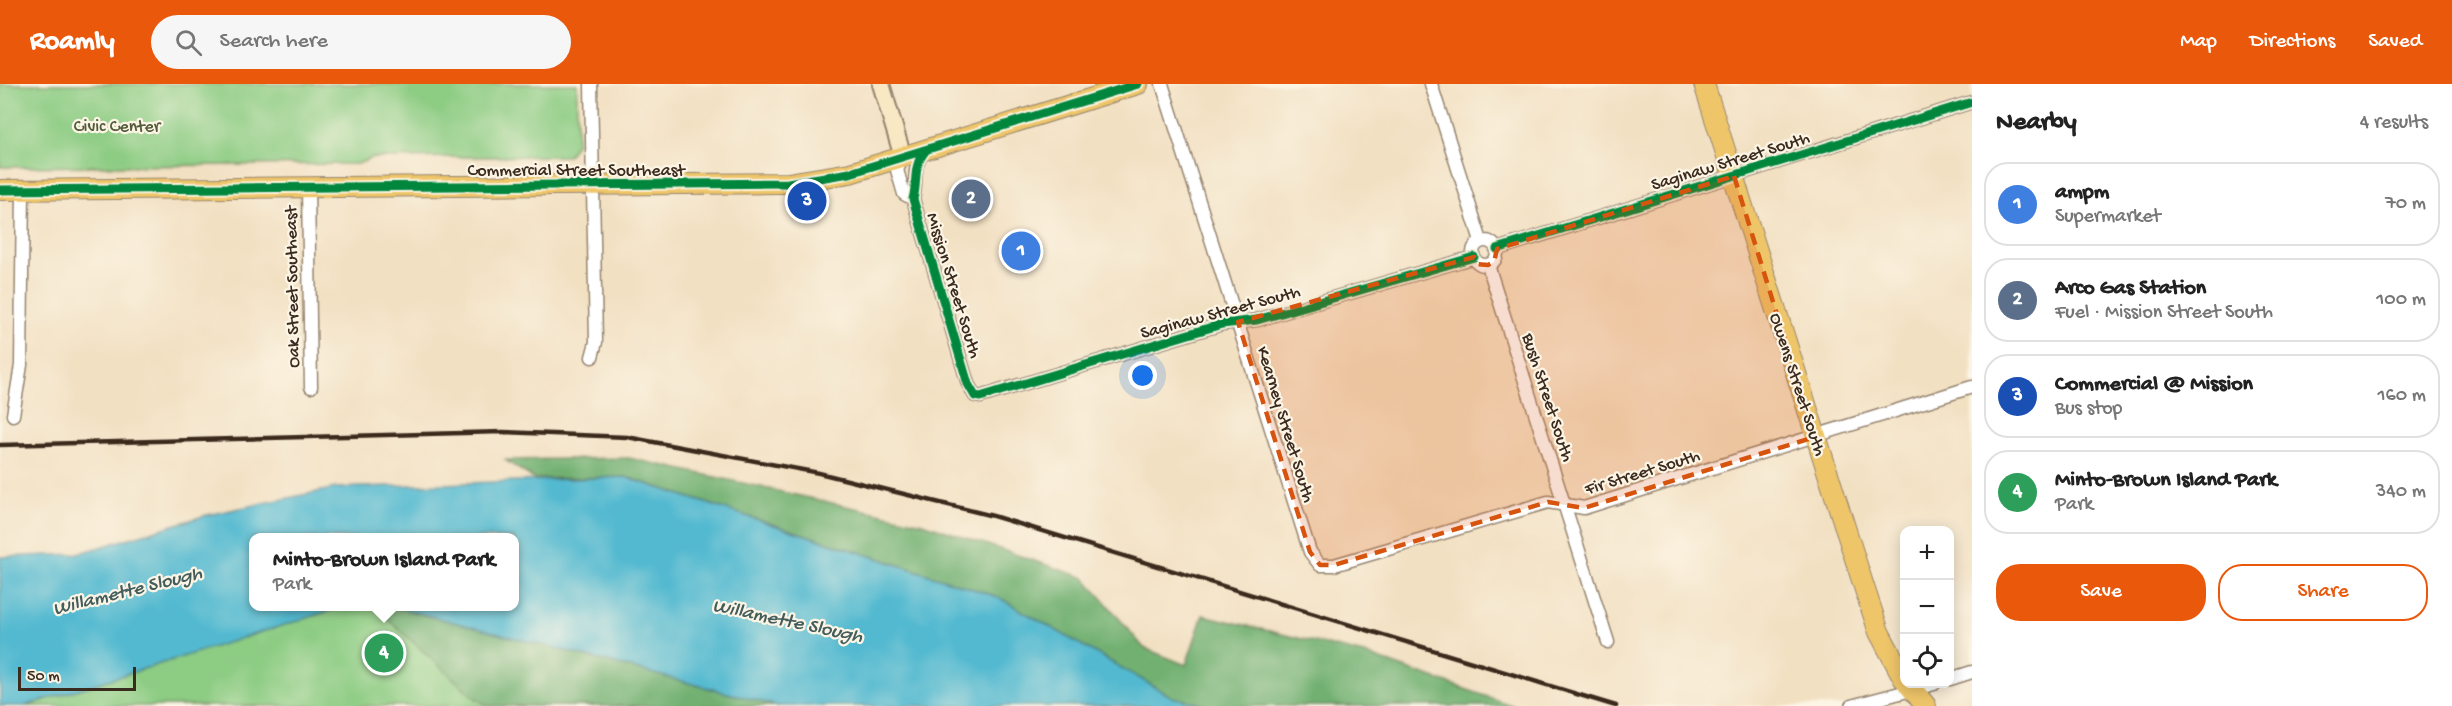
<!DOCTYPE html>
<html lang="en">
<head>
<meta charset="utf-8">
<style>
	:root { --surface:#fff; --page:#f6f6f6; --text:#222; --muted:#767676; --line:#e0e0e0; --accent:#ea580c }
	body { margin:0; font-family:"Gochi Hand",sans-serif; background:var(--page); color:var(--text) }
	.controls { position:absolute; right:18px; bottom:18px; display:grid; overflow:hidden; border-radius:12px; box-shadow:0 3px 15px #0003 }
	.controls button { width:54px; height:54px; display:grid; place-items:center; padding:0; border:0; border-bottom:2px solid var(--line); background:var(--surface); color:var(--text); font:30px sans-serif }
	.scale { position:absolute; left:18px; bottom:15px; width:118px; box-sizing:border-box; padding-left:6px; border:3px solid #3b2a1e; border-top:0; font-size:16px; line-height:21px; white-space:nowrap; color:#3b2a1e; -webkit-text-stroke:4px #fcf5e5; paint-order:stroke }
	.you { position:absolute; left:1143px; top:292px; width:21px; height:21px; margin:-15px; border:4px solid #fff; border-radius:50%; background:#1a73e8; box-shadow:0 0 0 9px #1a73e833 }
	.badge { display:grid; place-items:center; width:39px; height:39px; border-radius:50%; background:var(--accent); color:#fff; font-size:20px; font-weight:700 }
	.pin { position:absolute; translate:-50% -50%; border:3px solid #fff; box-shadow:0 2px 6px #0006 }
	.popup { position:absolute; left:249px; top:449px; width:270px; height:78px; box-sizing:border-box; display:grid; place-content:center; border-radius:12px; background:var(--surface); filter:drop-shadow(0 2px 4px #0005); font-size:20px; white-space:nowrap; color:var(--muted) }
	.popup b { font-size:22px; color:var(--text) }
	.popup::after { content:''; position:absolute; left:50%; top:100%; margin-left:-12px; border:12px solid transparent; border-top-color:var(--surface) }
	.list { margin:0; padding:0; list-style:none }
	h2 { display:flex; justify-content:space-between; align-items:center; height:78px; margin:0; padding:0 24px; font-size:26px }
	h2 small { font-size:20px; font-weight:400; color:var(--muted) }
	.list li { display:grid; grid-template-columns:39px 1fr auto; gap:18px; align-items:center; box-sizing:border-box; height:84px; margin:0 12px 12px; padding:0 12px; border:2px solid var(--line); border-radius:24px }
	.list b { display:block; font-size:22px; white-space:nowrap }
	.list p { margin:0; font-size:20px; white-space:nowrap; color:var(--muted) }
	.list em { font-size:20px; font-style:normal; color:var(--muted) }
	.actions { display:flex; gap:12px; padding:18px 24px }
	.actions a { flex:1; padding:14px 0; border:2px solid var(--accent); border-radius:24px; text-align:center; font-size:21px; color:var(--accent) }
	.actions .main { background:var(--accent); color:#fff }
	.icon { flex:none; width:33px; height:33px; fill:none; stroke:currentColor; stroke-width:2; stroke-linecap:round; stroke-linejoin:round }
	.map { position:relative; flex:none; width:1972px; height:622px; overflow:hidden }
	header { display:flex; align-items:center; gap:36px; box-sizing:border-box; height:84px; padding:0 30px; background:var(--accent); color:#fff }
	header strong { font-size:28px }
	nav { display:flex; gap:33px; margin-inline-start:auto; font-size:21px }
	.search { width:420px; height:54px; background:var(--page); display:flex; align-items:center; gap:15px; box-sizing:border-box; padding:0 21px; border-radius:33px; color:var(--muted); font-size:22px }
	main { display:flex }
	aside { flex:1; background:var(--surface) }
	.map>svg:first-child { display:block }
</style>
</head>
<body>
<header>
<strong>Roamly</strong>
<div class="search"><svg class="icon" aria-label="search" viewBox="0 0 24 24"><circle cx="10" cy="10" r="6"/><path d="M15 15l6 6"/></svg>Search here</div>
<nav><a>Map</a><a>Directions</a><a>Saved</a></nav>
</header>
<main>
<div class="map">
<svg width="1972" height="622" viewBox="0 0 1972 622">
	<rect width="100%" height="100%" fill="#fcf5e5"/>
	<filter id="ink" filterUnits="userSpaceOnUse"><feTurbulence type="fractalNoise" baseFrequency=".0167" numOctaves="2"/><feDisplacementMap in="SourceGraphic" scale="12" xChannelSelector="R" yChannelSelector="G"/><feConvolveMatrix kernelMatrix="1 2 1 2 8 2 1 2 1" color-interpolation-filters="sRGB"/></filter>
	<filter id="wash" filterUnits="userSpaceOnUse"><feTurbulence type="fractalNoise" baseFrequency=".008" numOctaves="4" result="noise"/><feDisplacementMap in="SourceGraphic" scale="24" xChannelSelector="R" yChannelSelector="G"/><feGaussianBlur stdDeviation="1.35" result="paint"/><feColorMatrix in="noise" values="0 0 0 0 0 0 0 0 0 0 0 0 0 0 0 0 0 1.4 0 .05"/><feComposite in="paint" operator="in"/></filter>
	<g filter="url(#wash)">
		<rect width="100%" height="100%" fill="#f2e0c2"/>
		<path fill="#8ccc83" stroke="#647b50" stroke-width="1.5" d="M0 0H577V58L568 72 372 74 358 80 0 83Z
			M342 522 395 523 778 622H25Z"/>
		<path fill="#71b071" stroke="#566d48" stroke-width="1.5" d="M629 374 923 439 1085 494 1144 564 1186 581 1203 531 1364 570 1514 622H1208L1172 613 998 513 626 393 534 395 505 376Z
			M374 523H395L778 622H489L476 615Z"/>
		<path fill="#52b9d0" stroke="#467277" stroke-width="1.5" d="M625 393 998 513 1172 613 1208 622H778L395 523 514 522V454H254V522L342 523 25 622H0V473L77 470 207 431 336 404Z"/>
	</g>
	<g filter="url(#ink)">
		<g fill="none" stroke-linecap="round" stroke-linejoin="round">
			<defs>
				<path id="minor" d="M591 0 596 258 592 273
					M1162 0 1310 468 1320 481H1334L1548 418 1584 424 1972 303
					M1431 0 1481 157
					M925 67C911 82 918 97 913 115L968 300 975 312 980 313 1222 240 1257 236 1474 173
					M903 73 897 86 904 110 913 115
					M308 103 311 303
					M1473 169a12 12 0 1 1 24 0a12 12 0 1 1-24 0Z
					M1497 165 1972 18
					M1488 181 1608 558
					M13 331 21 281 23 106
					M1950 595 1972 588
					M1851 622 1934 600"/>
				<path id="secondary" d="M881 0 903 73"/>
				<path id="primary" d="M1704 0 1865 506 1879 548 1904 595
					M0 106 788 99 850 89 1138 0
					M1908 600 1926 622"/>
			</defs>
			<use href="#minor" stroke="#968570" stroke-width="15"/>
			<use href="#secondary" stroke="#968570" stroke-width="20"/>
			<use href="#primary" stroke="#968570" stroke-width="22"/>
			<use href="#minor" stroke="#fff" stroke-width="12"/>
			<use href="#secondary" stroke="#f8e8c3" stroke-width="16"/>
			<use href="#primary" stroke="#eec569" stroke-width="20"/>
			<path stroke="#3b2a1e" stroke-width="4.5" d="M0 361 503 348 627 353 819 389 993 432 1616 622"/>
			<defs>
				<path id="cycleway" d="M926 66C912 82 918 97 913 115L968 300 975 312 980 313 1222 240 1257 236 1474 173
					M0 106 788 99 850 89 1138 0
					M1497 165 1972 18"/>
			</defs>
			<use href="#cycleway" stroke="#fcf5e5" stroke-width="13"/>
			<use href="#cycleway" stroke="#00873e" stroke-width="9"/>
		</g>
	</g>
	<path fill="#d7540e" fill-opacity="0.2" stroke="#d7540e" stroke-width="4.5" stroke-dasharray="12 8" stroke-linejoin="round" d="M1734 92 1815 353 1584 424 1548 418 1334 481H1320L1310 468 1238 238 1474 173 1477 180 1488 181 1494 178 1497 165Z"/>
	<g text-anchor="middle" stroke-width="4.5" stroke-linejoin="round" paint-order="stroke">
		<g font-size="18" fill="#535b3c" stroke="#fcf5e5">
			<text x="117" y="47">Civic Center</text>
		</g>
		<g font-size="18" fill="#3b2a1e" stroke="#fcf5e5">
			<text transform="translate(1730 76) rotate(-17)" y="6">Saginaw Street South</text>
			<text x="576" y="91">Commercial Street Southeast</text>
			<text transform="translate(955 201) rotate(73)" y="6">Mission Street South</text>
			<text transform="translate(291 203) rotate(-91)" y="6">Oak Street Southeast</text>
			<text transform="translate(1220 227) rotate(-15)" y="6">Saginaw Street South</text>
			<text transform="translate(1799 300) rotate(72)" y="6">Owens Street South</text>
			<text transform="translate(1549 313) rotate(72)" y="6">Bush Street South</text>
			<text transform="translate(1287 340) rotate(73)" y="6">Kearney Street South</text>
			<text transform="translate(1642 387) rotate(-17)" y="6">Fir Street South</text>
		</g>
		<g font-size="20" font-style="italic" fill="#435c5c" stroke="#fcf5e5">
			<text transform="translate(127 505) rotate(-14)" y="7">Willamette Slough</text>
			<text transform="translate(788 535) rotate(12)" y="7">Willamette Slough</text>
		</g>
	</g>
</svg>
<div class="controls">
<button>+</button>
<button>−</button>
<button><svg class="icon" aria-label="locate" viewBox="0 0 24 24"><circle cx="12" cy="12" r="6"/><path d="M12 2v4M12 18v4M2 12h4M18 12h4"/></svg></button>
</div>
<div class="scale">50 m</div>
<div class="you"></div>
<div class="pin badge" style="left:1021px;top:167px;background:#3f7fe0">1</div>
<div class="pin badge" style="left:971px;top:115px;background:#5c6f8a">2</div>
<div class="pin badge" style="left:807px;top:117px;background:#1a4fb4">3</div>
<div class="pin badge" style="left:384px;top:569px;background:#2e9e5b">4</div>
<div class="popup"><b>Minto-Brown Island Park</b>Park</div>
</div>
<aside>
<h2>Nearby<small>4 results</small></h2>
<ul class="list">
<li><span class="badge" style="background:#3f7fe0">1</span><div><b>ampm</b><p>Supermarket</p></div><em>70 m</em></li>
<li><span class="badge" style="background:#5c6f8a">2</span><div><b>Arco Gas Station</b><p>Fuel · Mission Street South</p></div><em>100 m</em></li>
<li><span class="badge" style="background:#1a4fb4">3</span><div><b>Commercial @ Mission</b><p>Bus stop</p></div><em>160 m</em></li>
<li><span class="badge" style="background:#2e9e5b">4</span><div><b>Minto-Brown Island Park</b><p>Park</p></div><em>340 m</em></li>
</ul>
<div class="actions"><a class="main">Save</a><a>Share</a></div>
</aside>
</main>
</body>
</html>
